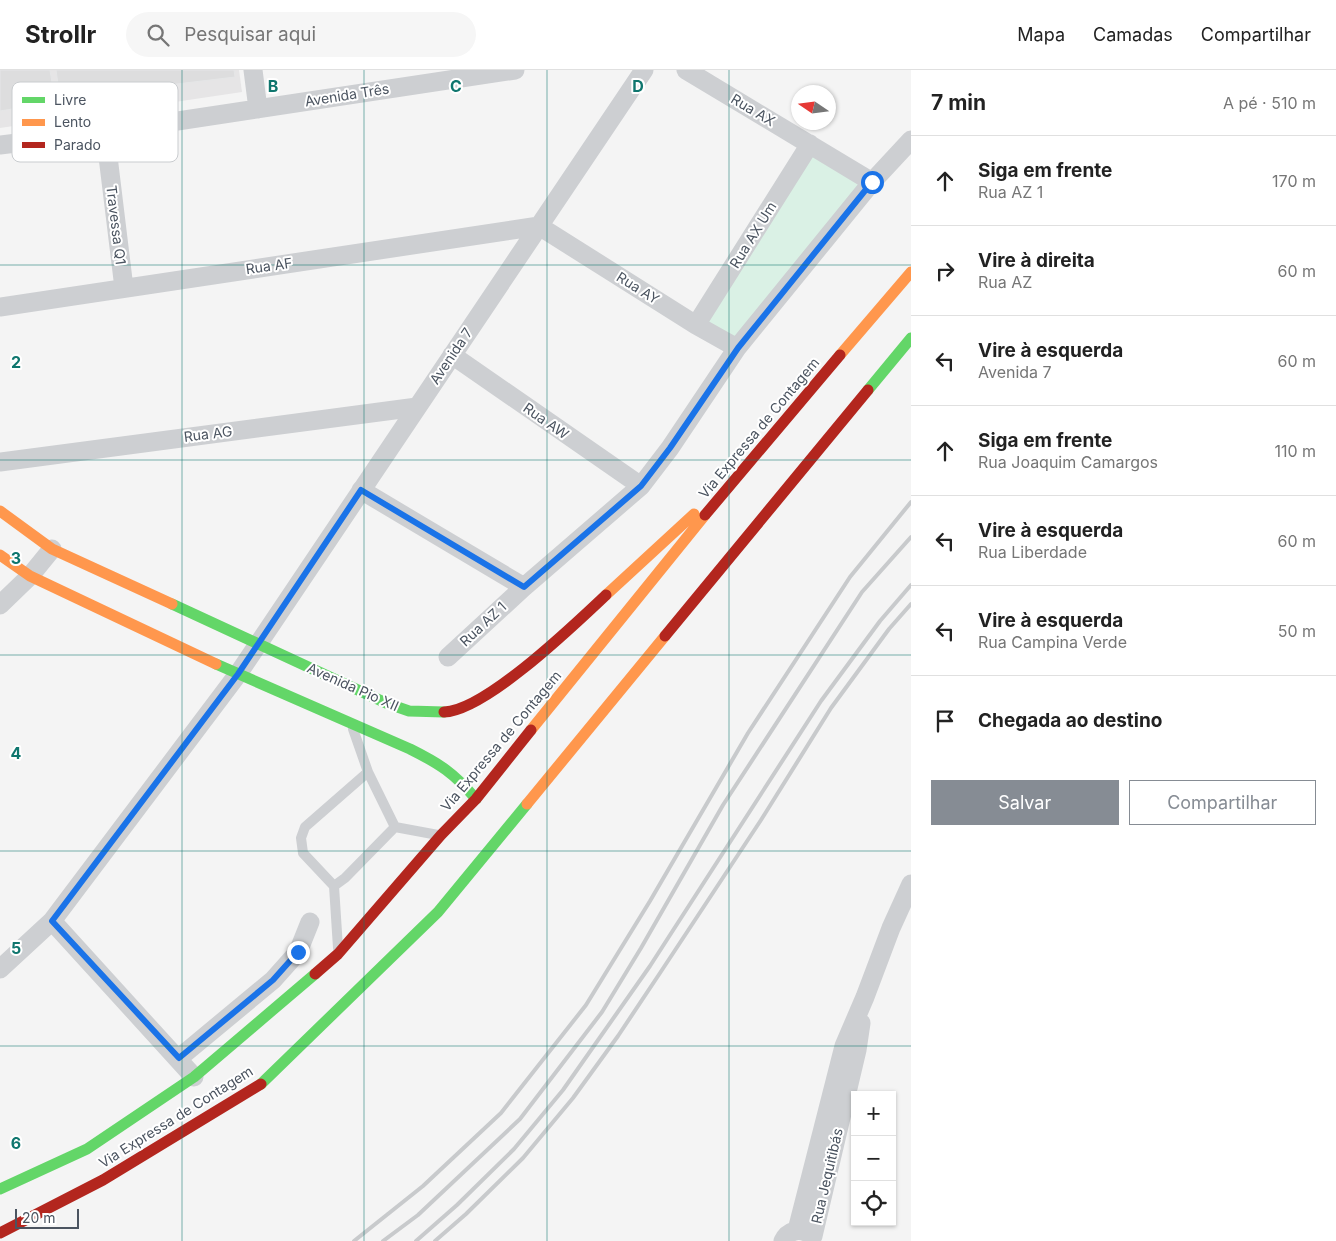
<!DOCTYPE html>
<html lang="pt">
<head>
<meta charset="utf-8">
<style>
	:root { --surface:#fff; --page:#f6f6f6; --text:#222; --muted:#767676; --line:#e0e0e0; --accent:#868c94 }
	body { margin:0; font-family:Inter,sans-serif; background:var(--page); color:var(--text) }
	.controls { position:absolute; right:15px; bottom:15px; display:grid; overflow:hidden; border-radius:0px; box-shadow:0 1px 4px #0004 }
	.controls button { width:45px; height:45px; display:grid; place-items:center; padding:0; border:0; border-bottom:1px solid var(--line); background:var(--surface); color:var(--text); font:25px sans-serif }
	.compass { position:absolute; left:791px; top:15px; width:45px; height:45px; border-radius:50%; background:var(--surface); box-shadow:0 1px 4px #0004; rotate:283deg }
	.scale { position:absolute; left:15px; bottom:12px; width:64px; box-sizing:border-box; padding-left:5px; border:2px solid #4b5460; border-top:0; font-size:14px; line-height:18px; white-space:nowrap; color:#4b5460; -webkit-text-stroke:4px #fff; paint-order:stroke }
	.stop { position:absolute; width:15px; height:15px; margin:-11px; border:4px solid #1a73e8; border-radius:50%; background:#fff }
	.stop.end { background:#1a73e8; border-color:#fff; box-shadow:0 1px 5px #0008 }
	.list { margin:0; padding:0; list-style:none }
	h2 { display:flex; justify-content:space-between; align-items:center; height:65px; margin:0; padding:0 20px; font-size:21px }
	h2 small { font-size:16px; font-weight:400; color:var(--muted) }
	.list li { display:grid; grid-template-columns:32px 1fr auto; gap:15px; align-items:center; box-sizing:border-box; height:90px; padding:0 20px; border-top:1px solid var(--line) }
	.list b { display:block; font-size:19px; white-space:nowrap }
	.list p { margin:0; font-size:16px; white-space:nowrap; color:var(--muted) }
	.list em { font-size:16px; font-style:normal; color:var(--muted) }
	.actions { display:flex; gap:10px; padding:15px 20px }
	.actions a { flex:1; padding:11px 0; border:1px solid var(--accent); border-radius:0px; text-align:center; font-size:18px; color:var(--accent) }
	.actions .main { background:var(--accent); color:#fff }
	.icon { flex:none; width:28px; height:28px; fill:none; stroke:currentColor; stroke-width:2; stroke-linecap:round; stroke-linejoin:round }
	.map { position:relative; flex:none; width:911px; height:1171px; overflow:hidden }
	header { display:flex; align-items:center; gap:30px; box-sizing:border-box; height:70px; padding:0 25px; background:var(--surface); border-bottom:1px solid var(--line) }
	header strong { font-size:24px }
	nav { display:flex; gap:28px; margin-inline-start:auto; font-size:18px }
	.search { width:350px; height:45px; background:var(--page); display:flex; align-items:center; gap:12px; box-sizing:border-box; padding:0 18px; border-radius:28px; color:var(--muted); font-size:19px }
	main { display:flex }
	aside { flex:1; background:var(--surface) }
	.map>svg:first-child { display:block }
</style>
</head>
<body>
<header>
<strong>Strollr</strong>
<div class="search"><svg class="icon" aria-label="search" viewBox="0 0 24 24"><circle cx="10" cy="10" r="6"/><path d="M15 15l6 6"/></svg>Pesquisar aqui</div>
<nav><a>Mapa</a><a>Camadas</a><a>Compartilhar</a></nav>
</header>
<main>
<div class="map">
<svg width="911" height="1171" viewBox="0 0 911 1171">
	<rect width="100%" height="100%" fill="#f4f4f4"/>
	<path fill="#e6e5e6" d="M0 0H239L242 22 0 58Z"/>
	<path fill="#daf1e5" d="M811 77 870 112 733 275 698 254Z"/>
	<path fill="#ddddde" stroke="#e5e6e7" d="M0 0H50L55 32 0 41Z
		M56 0H234L235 7 60 28Z"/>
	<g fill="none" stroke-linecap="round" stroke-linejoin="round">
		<path stroke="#cdcfd2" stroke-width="10" d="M353 659 368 702 395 757
			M334 816 303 783 301 768 305 757 368 702
			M338 878 334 816 345 808 395 757 438 765"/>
		<path stroke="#cdcfd2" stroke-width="19" d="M253 0 258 39
			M686 0 872 112
			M105 62 124 218
			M0 75 105 62 515 0
			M0 237 539 156 696 255 737 278
			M696 255 810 74
			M452 285 641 416
			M0 392 417 337
			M361 420 524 517
			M0 535 30 506 52 479
			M448 587 524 517 641 416 670 378 737 278 872 112 911 70
			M52 851 194 1007
			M0 899 52 851 238 604 644 0
			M179 988 273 910 298 882 310 852
			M797 1160 844 976 865 927 891 858 911 814
			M813 1166 857 980 861 953
			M783 1171C788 1161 798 1158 808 1163"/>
		<path stroke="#63d668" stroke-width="11" d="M868 320 911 268
			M172 534 386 633 409 641 444 642
			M216 594 410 679C440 694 454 703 476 729
			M261 1014 438 842 527 734
			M0 1119 87 1079 194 1007 315 904"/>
		<path stroke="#ff974d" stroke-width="11" d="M840 285 911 202
			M0 441 52 479 172 534
			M0 485 30 506 216 594
			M606 525 694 444
			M531 660 705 445
			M527 734 665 566"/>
		<path stroke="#b3261e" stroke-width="11" d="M705 445 840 285
			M665 566 868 320
			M444 642C485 641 574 555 606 525
			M315 904 338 884 441 765 476 729 531 660
			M0 1163 103 1110 261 1014"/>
		<path stroke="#c8cacc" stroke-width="4" d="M354 1171 423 1116 501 1043 586 935 650 831 748 663 850 507 911 432
			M383 1171 418 1145 520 1049 602 942 641 878 723 735 862 522 911 467
			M416 1171 457 1135 514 1079 563 1020 650 896 821 631 880 551 911 515
			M435 1171 466 1144 523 1088 573 1028 618 966 660 903 761 750 831 638 889 559 911 534"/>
	</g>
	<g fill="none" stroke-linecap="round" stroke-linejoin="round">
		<path stroke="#1a73e8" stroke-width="6" d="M298 882 273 910 179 988 52 851 238 604 361 420 524 517 641 416 670 378 738 278 872 112"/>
	</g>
	<path fill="none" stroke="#0f766e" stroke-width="1" stroke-opacity="0.55" d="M182 0V1171M364 0V1171M547 0V1171M729 0V1171M0 195H911M0 390H911M0 585H911M0 781H911M0 976H911"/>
	<g text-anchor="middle" stroke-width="4" stroke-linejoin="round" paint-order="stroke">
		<g font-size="14" fill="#4b5460" stroke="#fff">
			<text transform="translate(347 25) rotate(-9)" y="5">Avenida Três</text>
			<text transform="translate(753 40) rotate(31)" y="5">Rua AX</text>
			<text transform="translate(116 155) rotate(83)" y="5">Travessa Q1</text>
			<text transform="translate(753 165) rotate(-58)" y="5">Rua AX Um</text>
			<text transform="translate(269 196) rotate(-8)" y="5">Rua AF</text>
			<text transform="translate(638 218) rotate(32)" y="5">Rua AY</text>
			<text transform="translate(451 286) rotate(-56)" y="5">Avenida 7</text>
			<text transform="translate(546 351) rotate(35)" y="5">Rua AW</text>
			<text transform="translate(759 358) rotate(-50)" y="5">Via Expressa de Contagem</text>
			<text transform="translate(208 364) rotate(-7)" y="5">Rua AG</text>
			<text transform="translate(483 554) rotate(-43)" y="5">Rua AZ 1</text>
			<text transform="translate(353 617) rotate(24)" y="5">Avenida Pio XII</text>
			<text transform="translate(501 671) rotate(-50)" y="5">Via Expressa de Contagem</text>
			<text transform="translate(176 1047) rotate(-32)" y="5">Via Expressa de Contagem</text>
			<text transform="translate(827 1106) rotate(-77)" y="5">Rua Jequitibás</text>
		</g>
	</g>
	<rect x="12" y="12" width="166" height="80" rx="8" fill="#fff" stroke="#c9cccf" stroke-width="1"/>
	<rect x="22" y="27" width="23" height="6" fill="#63d668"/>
	<rect x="22" y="49" width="23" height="7" fill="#ff974d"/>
	<rect x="22" y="72" width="23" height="6" fill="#b3261e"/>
	<g font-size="14" fill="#4b5460">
		<text x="54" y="35">Livre</text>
		<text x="54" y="57">Lento</text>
		<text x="54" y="80">Parado</text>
	</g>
	<g font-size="16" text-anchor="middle" font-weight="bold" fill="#0f766e" stroke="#fff" stroke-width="4" stroke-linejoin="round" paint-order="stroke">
		<text x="273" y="22">B</text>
		<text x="456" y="22">C</text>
		<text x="638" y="22">D</text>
		<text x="16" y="298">2</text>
		<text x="16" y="494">3</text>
		<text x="16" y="689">4</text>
		<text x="16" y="884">5</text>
		<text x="16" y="1079">6</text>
	</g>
</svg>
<div class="controls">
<button>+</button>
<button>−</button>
<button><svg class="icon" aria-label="locate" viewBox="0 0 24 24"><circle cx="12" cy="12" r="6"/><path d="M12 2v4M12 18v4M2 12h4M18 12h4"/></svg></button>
</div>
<svg class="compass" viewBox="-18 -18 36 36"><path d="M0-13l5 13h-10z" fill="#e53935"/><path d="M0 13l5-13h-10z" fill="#767676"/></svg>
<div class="scale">20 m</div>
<div class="stop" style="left:872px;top:112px"></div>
<div class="stop end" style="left:298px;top:882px"></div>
</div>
<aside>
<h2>7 min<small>A pé · 510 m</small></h2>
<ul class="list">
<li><svg class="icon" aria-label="ahead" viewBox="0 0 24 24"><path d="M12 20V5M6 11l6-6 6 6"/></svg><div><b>Siga em frente</b><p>Rua AZ 1</p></div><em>170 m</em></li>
<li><svg class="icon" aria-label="right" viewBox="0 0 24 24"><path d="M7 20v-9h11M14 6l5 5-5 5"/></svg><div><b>Vire à direita</b><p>Rua AZ</p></div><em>60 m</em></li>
<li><svg class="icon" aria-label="left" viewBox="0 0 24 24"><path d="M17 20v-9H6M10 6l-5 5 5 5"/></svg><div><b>Vire à esquerda</b><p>Avenida 7</p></div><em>60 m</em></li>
<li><svg class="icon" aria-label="ahead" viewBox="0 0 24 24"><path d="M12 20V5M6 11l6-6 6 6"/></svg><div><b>Siga em frente</b><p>Rua Joaquim Camargos</p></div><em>110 m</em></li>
<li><svg class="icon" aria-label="left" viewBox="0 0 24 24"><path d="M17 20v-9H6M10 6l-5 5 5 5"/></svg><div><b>Vire à esquerda</b><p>Rua Liberdade</p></div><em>60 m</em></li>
<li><svg class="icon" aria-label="left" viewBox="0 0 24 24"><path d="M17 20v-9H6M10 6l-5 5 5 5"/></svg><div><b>Vire à esquerda</b><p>Rua Campina Verde</p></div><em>50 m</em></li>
<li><svg class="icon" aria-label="arrive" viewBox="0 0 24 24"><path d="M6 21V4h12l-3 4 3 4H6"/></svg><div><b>Chegada ao destino</b></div></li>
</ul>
<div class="actions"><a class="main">Salvar</a><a>Compartilhar</a></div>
</aside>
</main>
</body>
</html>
